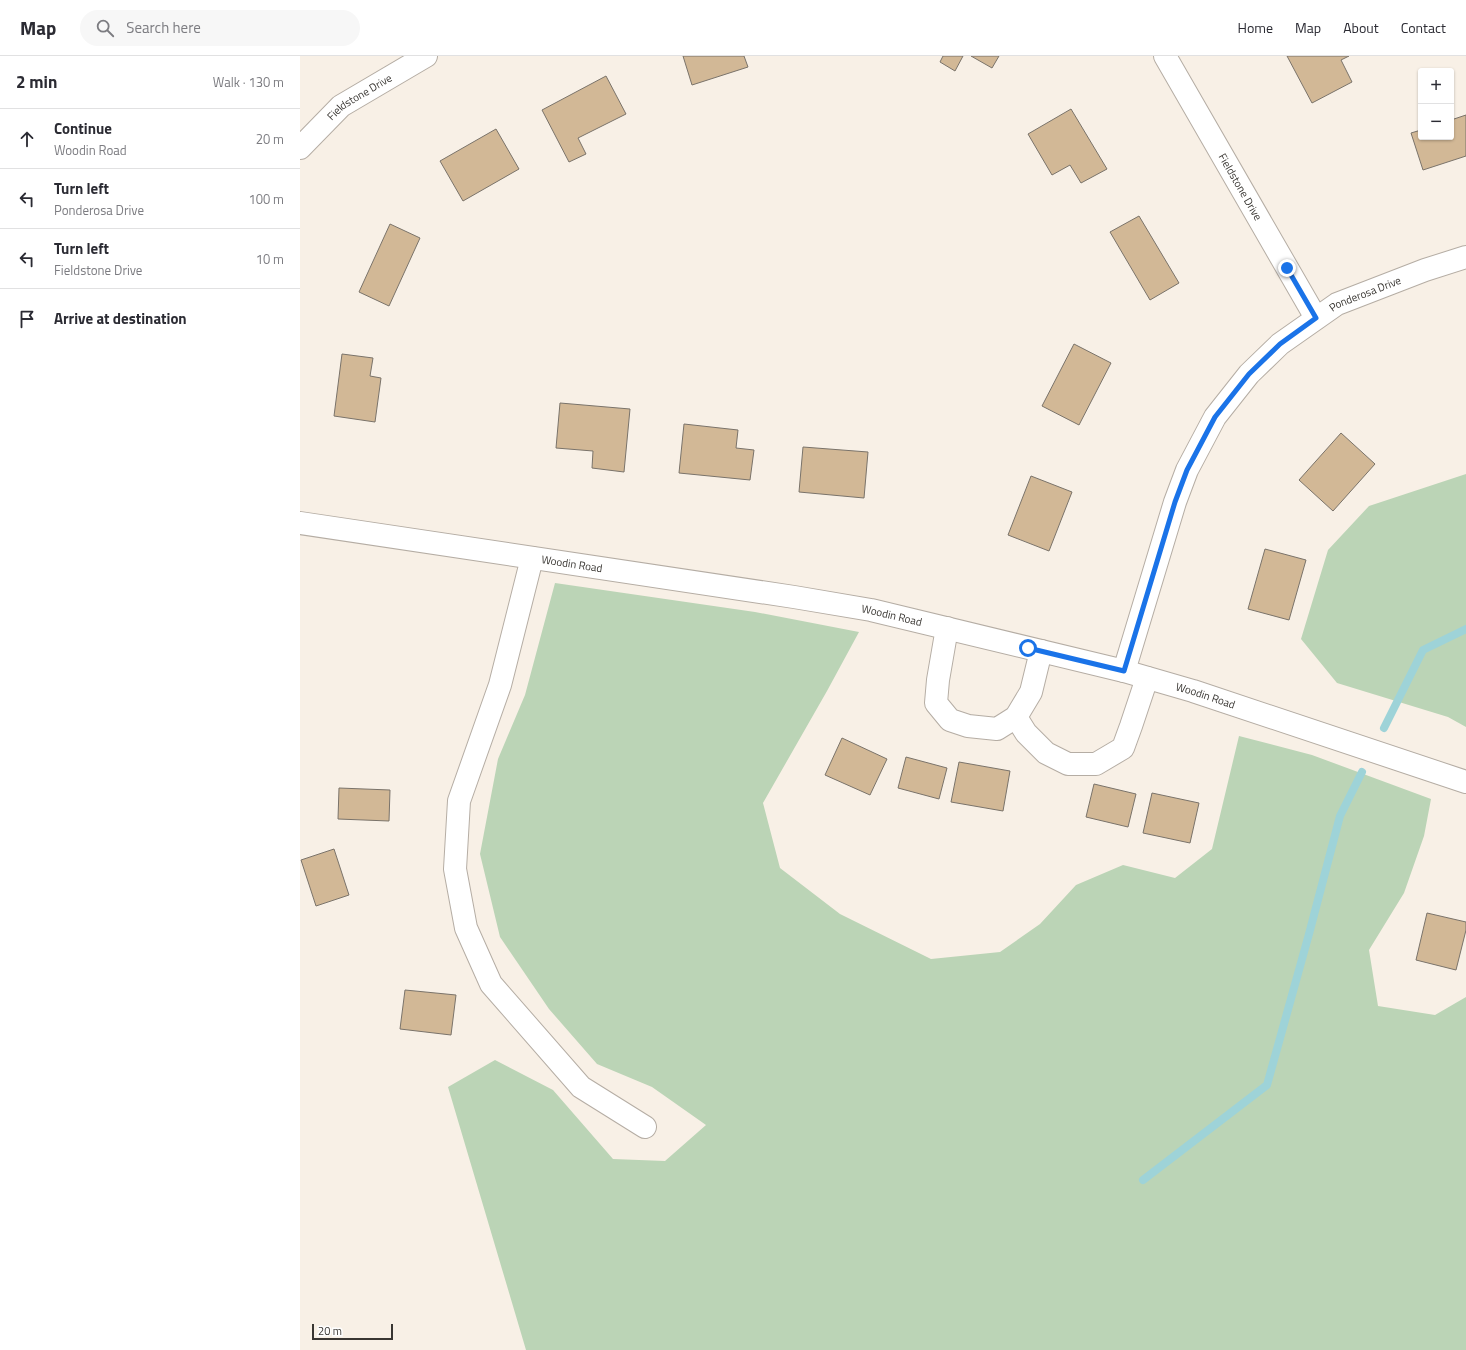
<!DOCTYPE html>
<html lang="en">
<head>
<meta charset="utf-8">
<style>
	:root { --surface:#fff; --page:#f7f7f7; --text:#2b2b33; --muted:#7c7c81; --line:#e1e1e2 }
	body { margin:0; font-family:"Titillium Web",sans-serif; background:var(--page); color:var(--text) }
	.controls { position:absolute; right:12px; top:12px; display:grid; overflow:hidden; border-radius:4px; box-shadow:0 1px 3px #0004 }
	.controls button { width:36px; height:36px; display:grid; place-items:center; padding:0; border:0; border-bottom:1px solid var(--line); background:var(--surface); color:var(--text); font:20px sans-serif }
	.scale { position:absolute; left:12px; bottom:10px; width:81px; box-sizing:border-box; padding-left:4px; border:2px solid #393632; border-top:0; font-size:11px; line-height:14px; white-space:nowrap; color:#393632; -webkit-text-stroke:3px #fefefe; paint-order:stroke }
	.stop { position:absolute; width:12px; height:12px; margin:-9px; border:3px solid #1a73e8; border-radius:50%; background:#fff }
	.stop.end { background:#1a73e8; border-color:#fff; box-shadow:0 1px 4px #0008 }
	.list { margin:0; padding:0; list-style:none }
	h2 { display:flex; justify-content:space-between; align-items:center; height:52px; margin:0; padding:0 16px; font-size:17px }
	h2 small { font-size:13px; font-weight:400; color:var(--muted) }
	.list li { display:grid; grid-template-columns:26px 1fr auto; gap:12px; align-items:center; box-sizing:border-box; height:60px; padding:0 16px; border-top:1px solid var(--line) }
	.list b { display:block; font-size:15px; white-space:nowrap }
	.list p { margin:0; font-size:13px; white-space:nowrap; color:var(--muted) }
	.list em { font-size:13px; font-style:normal; color:var(--muted) }
	.icon { flex:none; width:22px; height:22px; fill:none; stroke:currentColor; stroke-width:2; stroke-linecap:round; stroke-linejoin:round }
	.map { position:relative; flex:none; width:1166px; height:1294px; overflow:hidden }
	header { display:flex; align-items:center; gap:24px; box-sizing:border-box; height:56px; padding:0 20px; background:var(--surface); border-bottom:1px solid var(--line) }
	header strong { font-size:19px }
	nav { display:flex; gap:22px; margin-inline-start:auto; font-size:14px }
	.search { width:280px; height:36px; background:var(--page); display:flex; align-items:center; gap:10px; box-sizing:border-box; padding:0 14px; border-radius:22px; color:var(--muted); font-size:15px }
	main { display:flex }
	aside { flex:1; background:var(--surface) }
	.map>svg:first-child { display:block }
</style>
</head>
<body>
<header>
<strong>Map</strong>
<div class="search"><svg class="icon" aria-label="search" viewBox="0 0 24 24"><circle cx="10" cy="10" r="6"/><path d="M15 15l6 6"/></svg>Search here</div>
<nav><a>Home</a><a>Map</a><a>About</a><a>Contact</a></nav>
</header>
<main>
<aside>
<h2>2 min<small>Walk · 130 m</small></h2>
<ul class="list">
<li><svg class="icon" aria-label="ahead" viewBox="0 0 24 24"><path d="M12 20V5M6 11l6-6 6 6"/></svg><div><b>Continue</b><p>Woodin Road</p></div><em>20 m</em></li>
<li><svg class="icon" aria-label="left" viewBox="0 0 24 24"><path d="M17 20v-9H6M10 6l-5 5 5 5"/></svg><div><b>Turn left</b><p>Ponderosa Drive</p></div><em>100 m</em></li>
<li><svg class="icon" aria-label="left" viewBox="0 0 24 24"><path d="M17 20v-9H6M10 6l-5 5 5 5"/></svg><div><b>Turn left</b><p>Fieldstone Drive</p></div><em>10 m</em></li>
<li><svg class="icon" aria-label="arrive" viewBox="0 0 24 24"><path d="M6 21V4h12l-3 4 3 4H6"/></svg><div><b>Arrive at destination</b></div></li>
</ul>
</aside>
<div class="map">
<svg width="1166" height="1294" viewBox="0 0 1166 1294">
	<rect width="100%" height="100%" fill="#f8f0e6"/>
	<path fill="#bbd4b6" d="M1166 418V671L1148 661 1037 627 1001 583 1028 494 1069 450Z
		M255 527 455 556 559 576 527 635 463 747 480 812 540 858 631 903 700 896 740 868 776 829 823 809 875 822 912 793 939 680 1012 699 1131 743 1124 780 1104 837 1069 894 1078 950 1135 959 1166 941V1294H226L148 1031 195 1004 253 1034 313 1103 365 1105 406 1069 352 1031 297 1008 249 953 200 881 180 798 198 703 225 639Z"/>
	<g fill="none" stroke-linecap="round" stroke-linejoin="round">
		<path stroke="#9ed3d8" stroke-width="8" d="M1084 672 1123 594 1166 573
			M843 1124 967 1029 1009 878 1040 760 1062 716"/>
	</g>
	<path fill="#d2b896" stroke="#7a736a" d="M383 0H444L448 11 392 29Z
		M643 0H663L655 15 640 6Z
		M671 0H699L692 12Z
		M987 0H1049L1041 4 1052 26 1012 47Z
		M306 20 326 58 278 82 286 98 269 106 242 54Z
		M771 53 807 113 781 127 770 109 752 119 728 78Z
		M1166 59V100L1123 114 1111 77 1121 74V81H1151V64Z
		M196 73 219 113 163 145 140 105Z
		M839 160 879 227 850 244 810 176Z
		M90 168 120 182 89 250 59 236Z
		M774 288 811 307 779 369 742 350Z
		M42 298 73 302 70 320 81 322 75 366 34 360Z
		M260 347 330 353 324 416 292 412 293 395 256 392Z
		M384 368 438 374 436 392 454 394 450 424 379 417Z
		M1041 377 1075 408 1033 455 999 424Z
		M503 391 568 396 564 442 499 436Z
		M731 420 772 436 749 495 708 479Z
		M965 493 1006 504 989 564 948 553Z
		M542 682 587 703 570 739 525 719Z
		M606 701 647 712 639 743 598 732Z
		M659 706 710 715 703 755 651 746Z
		M794 728 836 738 828 771 786 761Z
		M39 732 90 734 89 765 38 763Z
		M852 737 899 747 890 787 843 777Z
		M34 793 49 839 16 850 1 804Z
		M1127 857 1166 866V874L1156 914 1116 904Z
		M105 934 156 939 151 979 100 973Z"/>
	<g fill="none" stroke-linecap="round" stroke-linejoin="round">
		<defs>
			<g id="minor">
				<path id="s1" d="M865 0 1016 262"/>
				<path id="s2" d="M0 92 41 50 126 0"/>
				<path id="s3" d="M0 467 494 541 571 554 824 615 893 635 1166 726"/>
				<path d="M232 502 200 629 159 745 155 813 166 872 191 928 281 1031 345 1071"/>
				<path d="M647 572 638 624 636 647 650 664 668 670 697 673 716 661 731 636 741 595"/>
				<path id="s4" d="M824 615 875 446 887 414 915 361 949 318 980 288 1037 248 1125 214 1166 201"/>
				<path d="M716 661 726 677 746 697 768 708H796L823 692 831 670 847 622"/>
			</g>
		</defs>
		<use href="#minor" stroke="#b5ada4" stroke-width="24"/>
		<use href="#minor" stroke="#fff" stroke-width="22"/>
	</g>
	<g fill="none" stroke-linecap="round" stroke-linejoin="round">
		<path stroke="#1a73e8" stroke-width="5" d="M728 592 824 615 875 446 887 414 915 361 949 318 980 288 1016 262 987 212"/>
	</g>
	<g text-anchor="middle" stroke-width="3" stroke-linejoin="round" paint-order="stroke">
		<g font-size="11" fill="#393632" stroke="#fefefe">
			<text dy="4" stroke="none"><textPath href="#s2" startOffset="79">Fieldstone Drive</textPath></text>
			<text dy="4" stroke="none"><textPath href="#s1" startOffset="151">Fieldstone Drive</textPath></text>
			<text dy="4" stroke="none"><textPath href="#s4" startOffset="468">Ponderosa Drive</textPath></text>
			<text dy="4" stroke="none"><textPath href="#s3" startOffset="275">Woodin Road</textPath></text>
			<text dy="4" stroke="none"><textPath href="#s3" startOffset="599">Woodin Road</textPath></text>
			<text dy="4" stroke="none"><textPath href="#s3" startOffset="923">Woodin Road</textPath></text>
		</g>
	</g>
</svg>
<div class="controls">
<button>+</button>
<button>−</button>
</div>
<div class="scale">20 m</div>
<div class="stop" style="left:728px;top:592px"></div>
<div class="stop end" style="left:987px;top:212px"></div>
</div>
</main>
</body>
</html>
